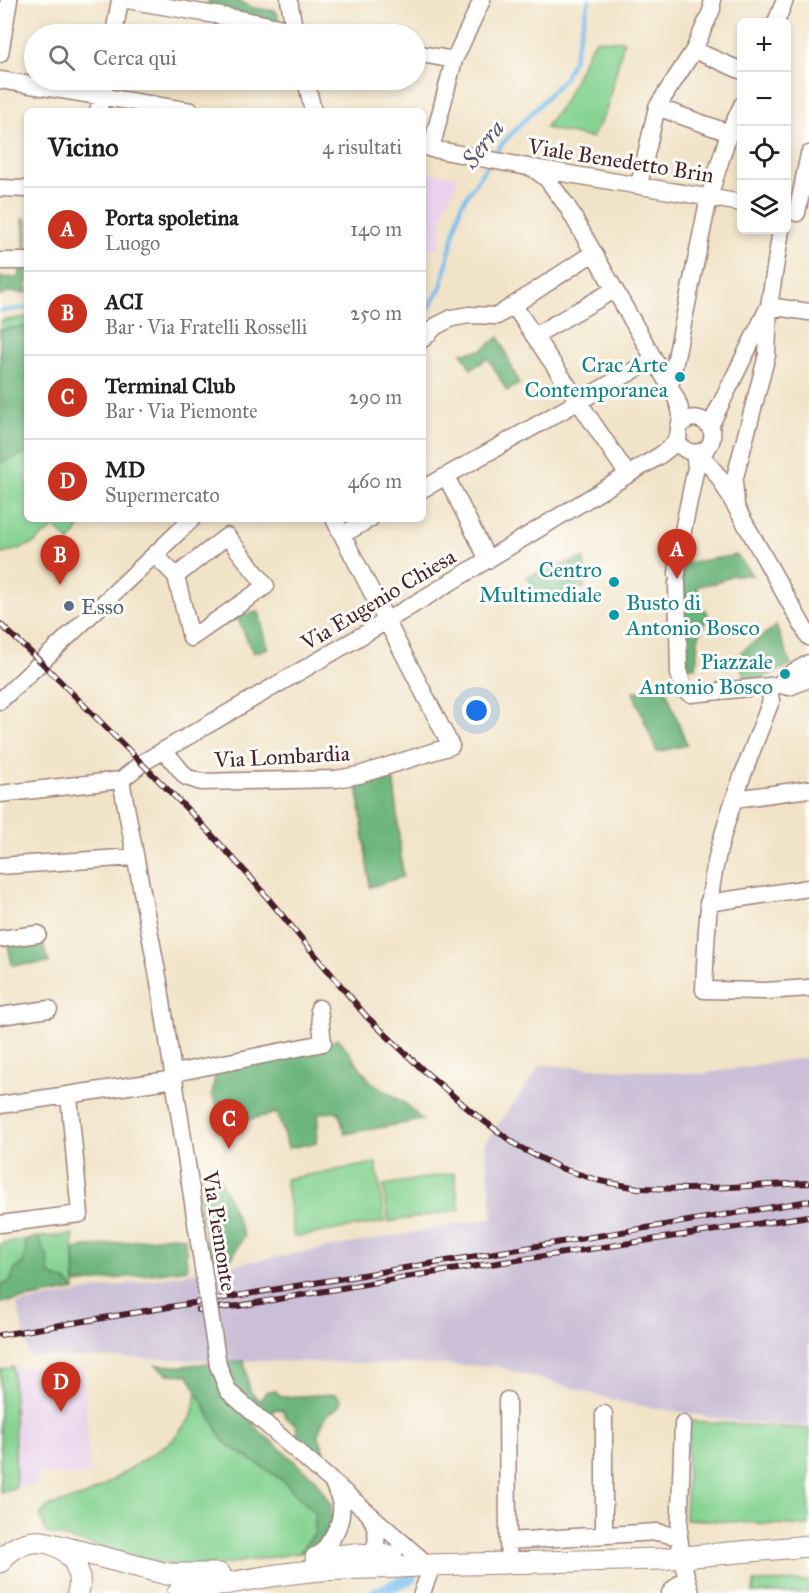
<!DOCTYPE html>
<html lang="it">
<head>
<meta charset="utf-8">
<style>
	:root { --surface:#fff; --page:#f2f2f2; --text:#202124; --muted:#757577; --line:#e0e0e0; --accent:#c8321e }
	body { margin:0; font-family:"IM FELL Great Primer",serif; background:var(--page); color:var(--text) }
	.controls { position:absolute; right:18px; top:18px; display:grid; overflow:hidden; border-radius:9px; box-shadow:0 3px 9px #0003 }
	.controls button { width:54px; height:54px; display:grid; place-items:center; padding:0; border:0; border-bottom:2px solid var(--line); background:var(--surface); color:var(--text); font:30px sans-serif }
	.you { position:absolute; left:477px; top:711px; width:21px; height:21px; margin:-15px; border:4px solid #fff; border-radius:50%; background:#1a73e8; box-shadow:0 0 0 9px #1a73e833 }
	.badge { display:grid; place-items:center; width:39px; height:39px; border-radius:50%; background:var(--accent); color:#fff; font-size:20px; font-weight:700 }
	.pin { position:absolute; translate:-50% -50px; filter:drop-shadow(0 2px 3px #0008) }
	.pin::after { content:''; position:absolute; top:32px; width:21px; height:18px; background:inherit; clip-path:polygon(0 0,100% 0,50% 100%) }
	.list { margin:0; padding:0; list-style:none }
	h2 { display:flex; justify-content:space-between; align-items:center; height:78px; margin:0; padding:0 24px; font-size:26px }
	h2 small { font-size:20px; font-weight:400; color:var(--muted) }
	.list li { display:grid; grid-template-columns:39px 1fr auto; gap:18px; align-items:center; box-sizing:border-box; height:84px; padding:0 24px; border-top:2px solid var(--line) }
	.list b { display:block; font-size:22px; white-space:nowrap }
	.list p { margin:0; font-size:20px; white-space:nowrap; color:var(--muted) }
	.list em { font-size:20px; font-style:normal; color:var(--muted) }
	.icon { flex:none; width:33px; height:33px; fill:none; stroke:currentColor; stroke-width:2; stroke-linecap:round; stroke-linejoin:round }
	.map { position:relative; flex:none; width:809px; height:1593px; overflow:hidden }
	.search { position:absolute; background:var(--surface); box-shadow:0 3px 9px #0003; left:24px; top:24px; width:402px; height:66px; display:flex; align-items:center; gap:15px; box-sizing:border-box; padding:0 21px; border-radius:33px; color:var(--muted); font-size:22px }
	.panel { position:absolute; background:var(--surface); box-shadow:0 3px 9px #0003; left:24px; top:108px; width:402px; height:414px; border-radius:9px }
	.map>svg:first-child { display:block }
</style>
</head>
<body>
<div class="map">
<svg width="809" height="1593" viewBox="0 0 809 1593">
	<rect width="100%" height="100%" fill="#fdfcf7"/>
	<filter id="ink" filterUnits="userSpaceOnUse"><feTurbulence type="fractalNoise" baseFrequency=".0167" numOctaves="2"/><feDisplacementMap in="SourceGraphic" scale="12" xChannelSelector="R" yChannelSelector="G"/><feConvolveMatrix kernelMatrix="1 2 1 2 8 2 1 2 1" color-interpolation-filters="sRGB"/></filter>
	<filter id="wash" filterUnits="userSpaceOnUse"><feTurbulence type="fractalNoise" baseFrequency=".008" numOctaves="4" result="noise"/><feDisplacementMap in="SourceGraphic" scale="24" xChannelSelector="R" yChannelSelector="G"/><feGaussianBlur stdDeviation="1.35" result="paint"/><feColorMatrix in="noise" values="0 0 0 0 0 0 0 0 0 0 0 0 0 0 0 0 0 1.4 0 .05"/><feComposite in="paint" operator="in"/></filter>
	<g filter="url(#wash)">
		<rect width="100%" height="100%" fill="#f1e3c7"/>
		<path fill="#ead1ec" d="M423 172 459 177 445 206 439 249 429 248 423 286Z
			M13 1367H84L89 1475H38L36 1486 16 1487Z"/>
		<path fill="#cabfd6" d="M809 1057V1427L733 1421 625 1403 495 1366 29 1356 17 1304 493 1218 485 1143 541 1065 701 1074Z"/>
		<path fill="#85d391" stroke="#68795e" stroke-width="1.5" d="M596 40 624 41 606 111 592 138 545 128 564 102 589 50Z
			M27 317V519H84L70 542 55 527 32 544 0 555V321Z
			M376 1163 385 1222 294 1237 285 1179Z
			M454 1173 460 1210 389 1222 383 1185Z
			M73 1235 75 1290 0 1303V1244L38 1237Z
			M13 1367 16 1487 0 1492V1370Z
			M197 1392 224 1442 281 1479 315 1513V1533L299 1553 226 1564 169 1565 46 1533 40 1515 47 1507 85 1496 102 1487 172 1441 192 1416Z
			M689 1421 809 1429V1526L685 1519Z
			M808 1581 809 1593H753L754 1582Z"/>
		<path fill="#6cb57b" stroke="#5b6a53" stroke-width="1.5" d="M207 0H238L253 8 276 11 280 22 209 5Z
			M23 218 27 220V293L9 292 0 296V277L18 278 25 255Z
			M27 326V453L0 463V330Z
			M499 337 519 384 507 391 488 358 471 369 462 353 482 350Z
			M737 555 752 575H732L716 583 697 586 700 604 708 614 698 639 696 667H686L682 564Z
			M584 558 585 588 539 597 527 576Z
			M259 612 268 648 253 653 236 615Z
			M776 626 791 665 750 684 739 665 741 652Z
			M664 685 687 745 657 752 633 692Z
			M394 781 403 877 370 887 357 783Z
			M42 940 49 963 12 965 8 945Z
			M338 1038 371 1082 405 1103 422 1120 345 1134 339 1112 319 1113 316 1143 288 1148 277 1113 225 1125 212 1095 216 1068 317 1052Z
			M193 1170 218 1174 244 1236 231 1259 210 1262Z
			M171 1236 185 1237 187 1269 76 1284 74 1249Z
			M38 1237 48 1258 50 1275 67 1282 75 1290 0 1303V1285L10 1282 14 1271 24 1261 26 1240Z
			M225 1361H244L250 1391 260 1401 266 1392 275 1390 281 1397 336 1394 341 1400 337 1409C326 1412 322 1424 318 1434L324 1450 328 1465 298 1442 296 1425 285 1417 283 1410 275 1409 270 1415 252 1404 254 1426 315 1479 331 1505 333 1524 315 1549 299 1553 315 1533V1513L281 1479 224 1442 188 1375 167 1374 156 1365 182 1366Z"/>
		<g fill="none" stroke-linecap="round" stroke-linejoin="round">
			<path stroke="#78beef" stroke-width="4" d="M494 156 501 145 564 79 573 60 589 0
				M0 311 27 308
				M423 319 441 287 461 205 488 164"/>
			<path stroke="#78beef" stroke-width="12" d="M375 1593 411 1578"/>
		</g>
	</g>
	<g filter="url(#ink)">
		<g fill="none" stroke-linecap="round" stroke-linejoin="round">
			<defs>
				<path id="minor" d="M127 0 245 20 311 34
					M289 0 295 34
					M776 22 785 0
					M114 34 120 0
					M694 50 742 71
					M416 53 454 60
					M0 54 9 0
					M0 80 191 111
					M306 80 313 111
					M657 107 729 133
					M98 111 106 80
					M423 147 533 168 742 203
					M431 149 454 60 482 0
					M533 168 547 179 567 206 670 387C675 396 680 404 681 415 681 425 676 434 679 444 692 460 715 452 712 431 705 416 689 414 679 427
					M639 185 657 107 694 50 712 9V1
					M0 188 27 189
					M797 213 809 154
					M0 261H27
					M514 306 628 475
					M769 306 809 312
					M534 336 614 290
					M423 339 436 326 452 318 469 315 497 316 593 253
					M670 387 709 197 729 133 742 105
					M710 426 768 308
					M700 453 719 477 809 637
					M446 476 488 560
					M423 489 654 359
					M736 505 734 481 767 355 769 306 781 230
					M342 535 370 519
					M155 555 176 576 191 638 266 586 227 536 176 576
					M677 575 679 550 696 467 694 453
					M677 583 679 674 684 690 691 694 779 685
					M809 663 785 677 780 685 789 687 809 679
					M769 687 771 701C752 751 731 801 718 853 707 898 706 944 704 990L765 991 809 988
					M0 701 192 519
					M164 750 186 777 201 782 336 779 359 775 451 746 334 519
					M121 780 142 763 373 629 659 456 672 446 677 438
					M121 780 159 982 201 1255
					M0 794 121 780
					M735 799 809 789
					M0 866 135 857
					M708 903 809 888
					M0 939 38 934
					M0 1016 49 1009
					M174 1073 323 1043 319 1008
					M0 1105 175 1079
					M0 1224 80 1214 69 1096
					M218 1365 228 1391 428 1565 429 1574 422 1593
					M507 1400 508 1541
					M604 1414V1535
					M679 1537 683 1424
					M318 1557C330 1543 344 1524 341 1504 340 1498 336 1491 334 1485
					M364 1562C380 1551 379 1530 370 1516
					M509 1562 508 1541 657 1532 679 1537 684 1568 691 1593
					M670 1593 686 1577"/>
				<path id="major" d="M55 1545 167 1574H220
					M316 1558 355 1554 392 1556
					M0 1562C29 1522 89 1546 78 1593
					M178 1593C222 1584 267 1575 311 1571 350 1567 389 1569 428 1565L660 1559 809 1546"/>
			</defs>
			<use href="#minor" stroke="#9e8179" stroke-width="19"/>
			<use href="#major" stroke="#9e8179" stroke-width="23"/>
			<use href="#minor" stroke="#fff" stroke-width="16"/>
			<use href="#major" stroke="#fff" stroke-width="21"/>
			<defs>
				<path id="rail" d="M0 624 41 662 199 821 251 878 366 1016 422 1069 472 1112 519 1147 560 1168 600 1181 638 1188 689 1189 809 1183
					M198 1310 238 1306 411 1276 809 1216
					M0 1335 809 1201"/>
			</defs>
			<use href="#rail" stroke="#4a1f2b" stroke-width="6"/>
			<use href="#rail" stroke="#fdfcf7" stroke-width="4" stroke-dasharray="11" stroke-linecap="butt"/>
			<defs>
				<path id="minor-bridge" d="M201 1255 218 1365"/>
			</defs>
			<use href="#minor-bridge" stroke="#9e8179" stroke-width="19" stroke-linecap="butt"/>
			<use href="#minor-bridge" stroke="#fff" stroke-width="16"/>
		</g>
	</g>
	<g fill="#0f9aa8" stroke="#fdfcf7" stroke-width="2">
		<circle cx="680" cy="377" r="6"/>
		<circle cx="614" cy="582" r="6"/>
		<circle cx="614" cy="615" r="6"/>
		<circle cx="785" cy="674" r="6"/>
	</g>
	<circle fill="#5c6f8a" stroke="#fdfcf7" stroke-width="2" cx="69" cy="606" r="6"/>
	<g text-anchor="middle" stroke-width="6" stroke-linejoin="round" paint-order="stroke">
		<g font-size="22" fill="#4a1f2b" stroke="#fdfcf7">
			<text transform="translate(621 160) rotate(9)" y="8">Viale Benedetto Brin</text>
			<text transform="translate(378 599) rotate(-31)" y="8">Via Eugenio Chiesa</text>
			<text transform="translate(282 756) rotate(-3)" y="8">Via Lombardia</text>
			<text transform="translate(220 1231) rotate(81)" y="8">Via Piemonte</text>
		</g>
		<g font-size="22" fill="#0d838f" stroke="#fdfcf7" text-anchor="end">
			<text x="668" y="372">Crac Arte<tspan x="668" dy="25">Contemporanea</tspan></text>
			<text x="602" y="577">Centro<tspan x="602" dy="25">Multimediale</tspan></text>
			<text x="626" y="610" text-anchor="start">Busto di<tspan x="626" dy="25">Antonio Bosco</tspan></text>
			<text x="773" y="669">Piazzale<tspan x="773" dy="25">Antonio Bosco</tspan></text>
		</g>
		<g font-size="22" fill="#4e5e75" stroke="#fdfcf7" text-anchor="start">
			<text x="81" y="614">Esso</text>
		</g>
		<g font-size="24" font-style="italic" fill="#5a5770" stroke="#fdfcf7">
			<text transform="translate(483 144) rotate(-53)" y="8">Serra</text>
		</g>
	</g>
</svg>
<div class="controls">
<button>+</button>
<button>−</button>
<button><svg class="icon" aria-label="locate" viewBox="0 0 24 24"><circle cx="12" cy="12" r="6"/><path d="M12 2v4M12 18v4M2 12h4M18 12h4"/></svg></button>
<button><svg class="icon" aria-label="layers" viewBox="0 0 24 24"><path d="M12 4l9 5-9 5-9-5zM3 14l9 5 9-5"/></svg></button>
</div>
<div class="you"></div>
<div class="pin badge" style="left:677px;top:579px">A</div>
<div class="pin badge" style="left:60px;top:585px">B</div>
<div class="pin badge" style="left:229px;top:1149px">C</div>
<div class="pin badge" style="left:61px;top:1412px">D</div>
<div class="search"><svg class="icon" aria-label="search" viewBox="0 0 24 24"><circle cx="10" cy="10" r="6"/><path d="M15 15l6 6"/></svg>Cerca qui</div>
<section class="panel">
<h2>Vicino<small>4 risultati</small></h2>
<ul class="list">
<li><span class="badge">A</span><div><b>Porta spoletina</b><p>Luogo</p></div><em>140 m</em></li>
<li><span class="badge">B</span><div><b>ACI</b><p>Bar · Via Fratelli Rosselli</p></div><em>250 m</em></li>
<li><span class="badge">C</span><div><b>Terminal Club</b><p>Bar · Via Piemonte</p></div><em>290 m</em></li>
<li><span class="badge">D</span><div><b>MD</b><p>Supermercato</p></div><em>460 m</em></li>
</ul>
</section>
</div>
</body>
</html>
